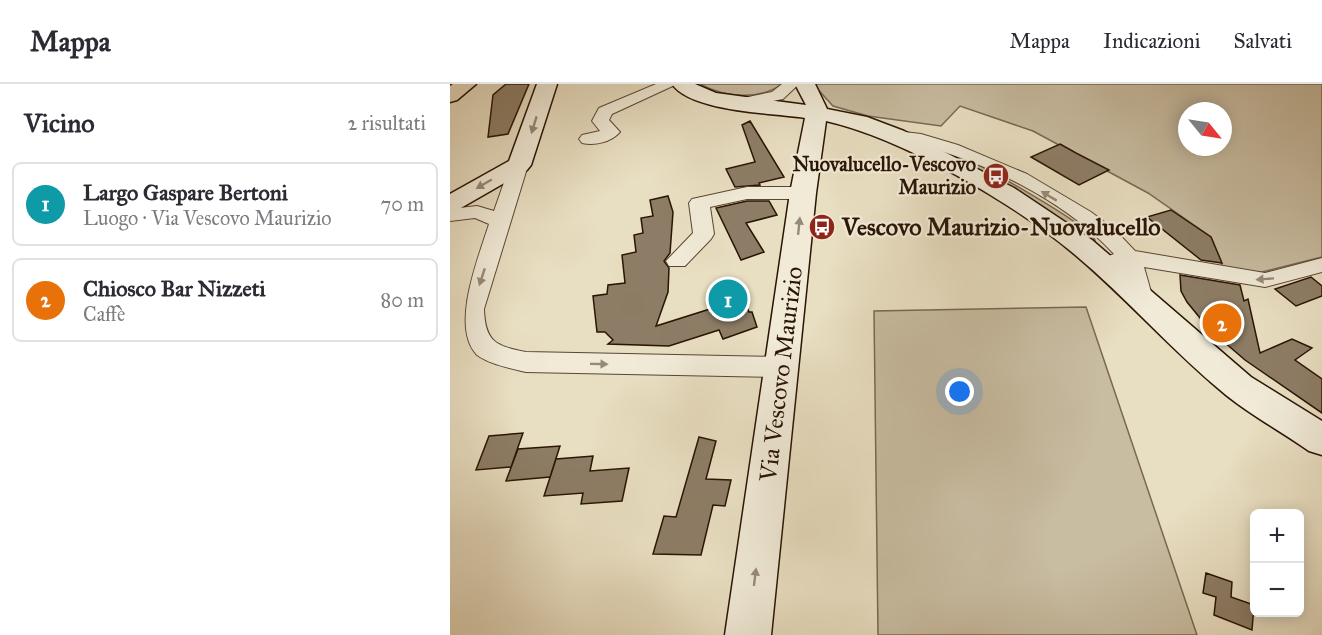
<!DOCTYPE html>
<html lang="it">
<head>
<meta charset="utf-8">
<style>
	:root { --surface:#fff; --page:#f2f2f3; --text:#2b2b33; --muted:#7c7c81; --line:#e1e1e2; --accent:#111827 }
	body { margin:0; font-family:"IM FELL Great Primer",serif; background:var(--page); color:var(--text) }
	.controls { position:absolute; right:18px; bottom:18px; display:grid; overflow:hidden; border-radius:9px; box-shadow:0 3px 15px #0003 }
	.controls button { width:54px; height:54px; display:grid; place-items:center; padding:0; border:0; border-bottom:2px solid var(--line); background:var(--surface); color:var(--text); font:30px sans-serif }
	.compass { position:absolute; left:728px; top:18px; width:54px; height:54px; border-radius:50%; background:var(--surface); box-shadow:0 3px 15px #0003; rotate:120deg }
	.you { position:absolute; left:510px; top:308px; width:21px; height:21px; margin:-15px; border:4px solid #fff; border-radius:50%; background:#1a73e8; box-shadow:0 0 0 9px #1a73e833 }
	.badge { display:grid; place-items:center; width:39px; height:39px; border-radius:50%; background:var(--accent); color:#fff; font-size:20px; font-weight:700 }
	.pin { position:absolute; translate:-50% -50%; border:3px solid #fff; box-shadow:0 2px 6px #0006 }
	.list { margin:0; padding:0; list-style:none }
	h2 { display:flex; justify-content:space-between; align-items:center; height:78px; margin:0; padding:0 24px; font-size:26px }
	h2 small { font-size:20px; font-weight:400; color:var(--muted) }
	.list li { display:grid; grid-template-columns:39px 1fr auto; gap:18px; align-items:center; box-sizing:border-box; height:84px; margin:0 12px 12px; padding:0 12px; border:2px solid var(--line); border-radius:9px }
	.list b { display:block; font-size:22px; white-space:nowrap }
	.list p { margin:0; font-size:20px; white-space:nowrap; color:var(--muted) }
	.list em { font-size:20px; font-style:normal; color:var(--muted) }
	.map { position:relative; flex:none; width:872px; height:551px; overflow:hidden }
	header { display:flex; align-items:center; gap:36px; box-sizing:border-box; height:84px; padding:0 30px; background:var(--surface); border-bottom:2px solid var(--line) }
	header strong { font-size:28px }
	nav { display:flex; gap:33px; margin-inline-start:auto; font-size:21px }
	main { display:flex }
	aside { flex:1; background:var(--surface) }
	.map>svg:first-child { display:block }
</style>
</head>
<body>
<header>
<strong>Mappa</strong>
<nav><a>Mappa</a><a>Indicazioni</a><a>Salvati</a></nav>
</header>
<main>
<aside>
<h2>Vicino<small>2 risultati</small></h2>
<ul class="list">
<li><span class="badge" style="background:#0f9aa8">1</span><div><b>Largo Gaspare Bertoni</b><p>Luogo · Via Vescovo Maurizio</p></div><em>70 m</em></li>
<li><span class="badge" style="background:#e8710a">2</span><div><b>Chiosco Bar Nizzeti</b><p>Caffè</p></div><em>80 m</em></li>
</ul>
</aside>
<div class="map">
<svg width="872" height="551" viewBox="0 0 872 551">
	<rect width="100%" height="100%" fill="#e8dec1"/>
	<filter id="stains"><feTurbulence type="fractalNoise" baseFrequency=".00333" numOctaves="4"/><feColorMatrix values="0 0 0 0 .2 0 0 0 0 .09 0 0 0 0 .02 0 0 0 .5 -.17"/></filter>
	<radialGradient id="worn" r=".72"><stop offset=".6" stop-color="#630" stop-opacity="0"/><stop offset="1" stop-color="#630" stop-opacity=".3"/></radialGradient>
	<path fill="#c8bca1" stroke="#796852" stroke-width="1.5" fill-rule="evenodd" d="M250 0H332C309 17 274 13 250 0Z
		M363 0H872V173L808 189 774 186 761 153 698 109 583 47 510 22 491 42 418 32 383 22ZM737 27H773V63H737Z
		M481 63C490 66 499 68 508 71 529 80 638 140 645 156H640L564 105Z
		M636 223 747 551H428L424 227Z"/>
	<path fill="#8d7d66" stroke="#2a1404" stroke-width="1.5" d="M56 0H79L58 50 38 53 43 11Z
		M300 37 334 93 309 99 310 101 285 103 276 85 305 78 292 41Z
		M610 60 626 69 659 86 629 101 581 73Z
		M218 112 223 128 220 169 214 177 219 184 218 208 206 242 260 225 262 230 279 229 297 223 299 228H302L307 243 273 255 269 246 219 262 158 260 163 256 155 248H147L143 212 157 210 158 201 175 199 172 171 186 168 184 151 193 149 191 134 203 132 200 116Z
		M297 117H319L327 131 296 139 314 168 291 176 266 124Z
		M721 126 761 153 772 179 751 176 697 133Z
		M730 191 790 201 794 217 798 215 810 269 842 255 862 264 845 276 872 295V329L795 276 759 245 737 218 731 207Z
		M861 193 872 202V212L846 222 825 205Z
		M73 349 61 383 26 386 39 352Z
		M249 353 266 357 256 395 281 396 275 422 263 421 251 471 203 470 214 432 226 433Z
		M110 362 100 393 56 397 68 365Z
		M143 372 140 387 179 384 172 417 131 420 133 409 94 412 106 375Z
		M756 489 782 498 781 513 804 521 802 546 764 531 766 513 753 509Z"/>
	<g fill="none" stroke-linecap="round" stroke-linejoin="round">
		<defs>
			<path id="street" d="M206 0H227L162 30 159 36 170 48C161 58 145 62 132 59L129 55 132 51 150 47 142 37 149 24Z
				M332 0H349L333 15 289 24 281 19 283 16 322 8Z
				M446 47 471 50 508 61 577 90 641 128 667 148 685 167 815 189 872 174V188L815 203 694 183 703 215 699 221 691 223 683 221 672 183H656L653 178 656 173 664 170C621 123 555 88 494 68 476 62 458 60 440 56L437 52Z
				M69 75 78 81 34 225C35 258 46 262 76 268L332 273 341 276 345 283 341 290 332 293 76 288C60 284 41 281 27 271 0 243 28 175 39 140L25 134 0 137V125L27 122 44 127 60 81Z
				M297 103H353L363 109 353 115H297L260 123 264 150 261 155 235 182H219L216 177 243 149 239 119 242 115Z"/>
			<path id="secondary" d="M87 0H107L81 81 77 86 9 125 0 128V110L59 77Z
				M222 0H245L266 9 356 21 345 0H365L377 25 417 33 454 47 564 104 642 156 801 293 872 337V371L859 367C832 348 802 332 776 311 722 267 676 213 623 169 563 119 452 54 376 37L366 109 321 551H275L340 109 355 34C323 29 241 28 222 0Z"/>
			<path id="primary" d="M3 0H26L7 16 0 18V2Z"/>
		</defs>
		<use href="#street" stroke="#5a4633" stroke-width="2"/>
		<use href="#secondary" stroke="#2a1404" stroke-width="3"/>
		<use href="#primary" stroke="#2a1404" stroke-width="3"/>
		<use href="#street" fill="#f0ead7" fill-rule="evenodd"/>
		<use href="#secondary" fill="#f0ead7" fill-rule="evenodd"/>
		<use href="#primary" fill="#e8dec1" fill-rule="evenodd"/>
	</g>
	<defs><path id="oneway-solid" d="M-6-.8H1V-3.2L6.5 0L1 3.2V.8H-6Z" transform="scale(1.5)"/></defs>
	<g fill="#978a78">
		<use href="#oneway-solid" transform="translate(84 41) rotate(107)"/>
		<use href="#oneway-solid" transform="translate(34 100) rotate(150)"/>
		<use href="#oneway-solid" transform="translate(599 112) rotate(-149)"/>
		<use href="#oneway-solid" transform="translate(349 142) rotate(-84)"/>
		<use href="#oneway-solid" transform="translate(32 193) rotate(108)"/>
		<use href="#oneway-solid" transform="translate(815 195) rotate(176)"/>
		<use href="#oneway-solid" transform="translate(149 280) rotate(1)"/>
		<use href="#oneway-solid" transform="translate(305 493) rotate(-83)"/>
	</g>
	<defs>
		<symbol id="bus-disc" viewBox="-11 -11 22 22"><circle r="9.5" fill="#8f2418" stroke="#f0ead7"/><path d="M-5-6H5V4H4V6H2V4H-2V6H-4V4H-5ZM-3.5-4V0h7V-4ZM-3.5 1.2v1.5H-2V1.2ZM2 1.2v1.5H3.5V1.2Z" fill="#fff"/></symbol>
	</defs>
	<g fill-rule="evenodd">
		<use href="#bus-disc" x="531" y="77" width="30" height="30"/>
		<use href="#bus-disc" x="357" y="128" width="30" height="30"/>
	</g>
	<g text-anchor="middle" stroke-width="4.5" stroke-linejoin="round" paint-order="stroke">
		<g font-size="20" font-weight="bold" fill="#2a1404" stroke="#f0ead7" text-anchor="end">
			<text x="526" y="87">Nuovalucello-Vescovo<tspan x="526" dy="23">Maurizio</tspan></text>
		</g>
		<g font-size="24" font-weight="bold" fill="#2a1404" stroke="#f0ead7" text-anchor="start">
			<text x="392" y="151">Vescovo Maurizio-Nuovalucello</text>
		</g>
		<g font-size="24" fill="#2a1404" stroke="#f0ead7">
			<text transform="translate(331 290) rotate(-83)" y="8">Via Vescovo Maurizio</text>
		</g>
	</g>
	<rect width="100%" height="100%" filter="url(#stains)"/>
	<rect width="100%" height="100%" fill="url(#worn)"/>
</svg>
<div class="controls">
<button>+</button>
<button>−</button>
</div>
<svg class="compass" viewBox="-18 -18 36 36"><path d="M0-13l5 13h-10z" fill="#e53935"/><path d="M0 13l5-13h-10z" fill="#7c7c81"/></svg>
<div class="you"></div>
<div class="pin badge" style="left:278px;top:215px;background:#0f9aa8">1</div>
<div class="pin badge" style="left:772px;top:239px;background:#e8710a">2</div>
</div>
</main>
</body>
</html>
